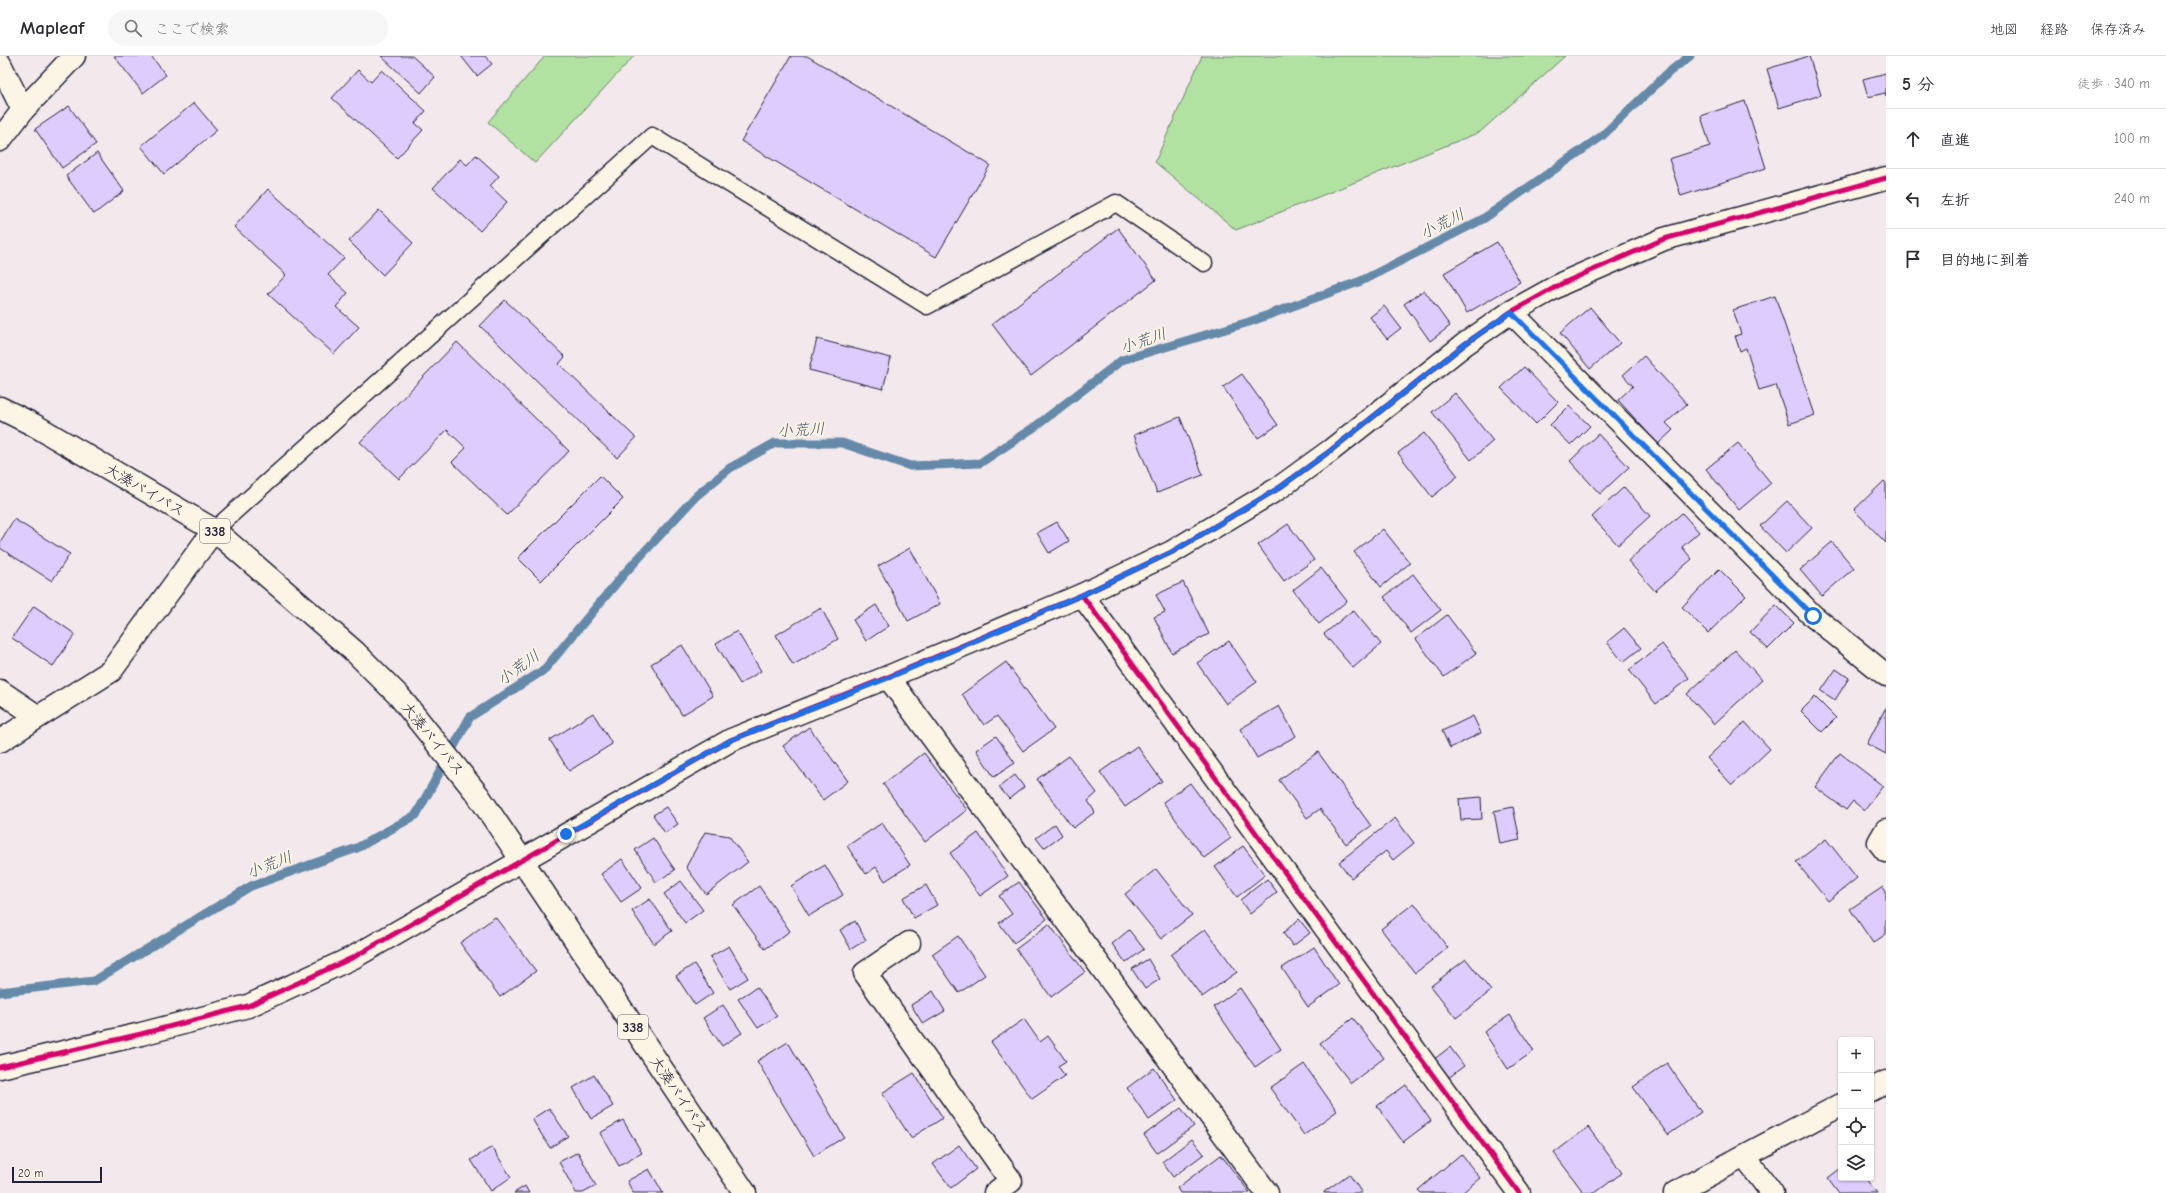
<!DOCTYPE html>
<html lang="ja">
<head>
<meta charset="utf-8">
<style>
	:root { --surface:#fff; --page:#f7f7f7; --text:#2b2b33; --muted:#7c7c81; --line:#e1e1e2 }
	body { margin:0; font-family:"Comic Neue","Klee One",sans-serif; background:var(--page); color:var(--text) }
	.controls { position:absolute; right:12px; bottom:12px; display:grid; overflow:hidden; border-radius:4px; box-shadow:0 1px 3px #0004 }
	.controls button { width:36px; height:36px; display:grid; place-items:center; padding:0; border:0; border-bottom:1px solid var(--line); background:var(--surface); color:var(--text); font:20px sans-serif }
	.scale { position:absolute; left:12px; bottom:10px; width:90px; box-sizing:border-box; padding-left:4px; border:2px solid #22223b; border-top:0; font-size:11px; line-height:14px; white-space:nowrap; color:#22223b; -webkit-text-stroke:3px #fcf5e5; paint-order:stroke }
	.stop { position:absolute; width:12px; height:12px; margin:-9px; border:3px solid #1a73e8; border-radius:50%; background:#fff }
	.stop.end { background:#1a73e8; border-color:#fff; box-shadow:0 1px 4px #0008 }
	.list { margin:0; padding:0; list-style:none }
	h2 { display:flex; justify-content:space-between; align-items:center; height:52px; margin:0; padding:0 16px; font-size:17px }
	h2 small { font-size:13px; font-weight:400; color:var(--muted) }
	.list li { display:grid; grid-template-columns:26px 1fr auto; gap:12px; align-items:center; box-sizing:border-box; height:60px; padding:0 16px; border-top:1px solid var(--line) }
	.list b { display:block; font-size:15px; white-space:nowrap }
	.list em { font-size:13px; font-style:normal; color:var(--muted) }
	.icon { flex:none; width:22px; height:22px; fill:none; stroke:currentColor; stroke-width:2; stroke-linecap:round; stroke-linejoin:round }
	.map { position:relative; flex:none; width:1886px; height:1137px; overflow:hidden }
	header { display:flex; align-items:center; gap:24px; box-sizing:border-box; height:56px; padding:0 20px; background:var(--surface); border-bottom:1px solid var(--line) }
	header strong { font-size:19px }
	nav { display:flex; gap:22px; margin-inline-start:auto; font-size:14px }
	.search { width:280px; height:36px; background:var(--page); display:flex; align-items:center; gap:10px; box-sizing:border-box; padding:0 14px; border-radius:22px; color:var(--muted); font-size:15px }
	main { display:flex }
	aside { flex:1; background:var(--surface) }
	.map>svg:first-child { display:block }
</style>
</head>
<body>
<header>
<strong>Mapleaf</strong>
<div class="search"><svg class="icon" aria-label="search" viewBox="0 0 24 24"><circle cx="10" cy="10" r="6"/><path d="M15 15l6 6"/></svg>ここで検索</div>
<nav><a>地図</a><a>経路</a><a>保存済み</a></nav>
</header>
<main>
<div class="map">
<svg width="1886" height="1137" viewBox="0 0 1886 1137">
	<rect width="100%" height="100%" fill="#f3e9ec"/>
	<filter id="ink" filterUnits="userSpaceOnUse"><feTurbulence type="fractalNoise" baseFrequency=".025" numOctaves="2"/><feDisplacementMap in="SourceGraphic" scale="8" xChannelSelector="R" yChannelSelector="G"/><feConvolveMatrix kernelMatrix="1 2 1 2 8 2 1 2 1" color-interpolation-filters="sRGB"/></filter>
	<g filter="url(#ink)">
		<path fill="#b2e2a1" stroke="#6a826e" d="M545 0H634L535 107 488 66Z
			M1202 0H1565L1480 76 1236 174 1155 106Z"/>
		<g fill="none" stroke-linecap="round" stroke-linejoin="round">
			<path stroke="#658aa9" stroke-width="9" d="M0 936 94 925 251 830 357 792 416 759 470 661 544 614 623 519 696 440 730 412 775 387H842L910 410 980 407 1036 370 1122 304 1249 266 1361 225 1483 163 1602 80 1669 16 1690 0"/>
		</g>
		<path fill="#dfccfe" stroke="#22223b" d="M114 0H151L166 19 143 37Z
			M381 0H412L435 21 421 37Z
			M461 0H485L492 8 477 20Z
			M791 0H807L990 109 936 201 741 85Z
			M1809 0 1821 39 1779 52 1767 13Z
			M358 14 371 26 382 14 426 55 415 67 423 74 397 102 332 42Z
			M1886 17V40L1885 37 1868 41 1863 23Z
			M1745 45 1766 112 1681 140 1669 103 1710 90 1701 60Z
			M194 47 217 74 164 118 141 90Z
			M69 50 96 88 62 112 35 73Z
			M97 97 124 135 94 158 66 120Z
			M476 99 499 120 490 130 507 146 480 175 433 132 460 103 467 109Z
			M268 133 344 202 328 219 348 237 336 251 359 271 334 298 268 238 286 219 234 171Z
			M379 154 413 187 383 219 349 185Z
			M1118 172 1156 224 1031 320 992 268Z
			M1497 186 1520 226 1467 257 1444 217Z
			M1424 234 1450 270 1430 285 1404 248Z
			M1775 240 1815 359 1789 368 1776 329 1759 334 1746 292 1740 295 1735 280 1741 278 1733 254Z
			M505 244 565 301 559 308 636 382 617 402 480 270Z
			M1384 250 1401 272 1387 283 1370 261Z
			M1590 251 1620 287 1590 313 1560 277Z
			M817 283 891 302 883 333 809 314Z
			M457 286 569 395 507 459 452 406 466 392 447 374 399 423 360 386Z
			M1644 300 1687 348 1666 367 1673 374 1658 388 1618 344 1633 330 1623 319Z
			M1524 311 1558 346 1536 368 1501 332Z
			M1242 318 1278 369 1258 382 1223 331Z
			M1455 337 1493 385 1471 404 1432 356Z
			M1569 350 1590 370 1571 389 1550 369Z
			M1180 361 1203 419 1157 437 1134 379Z
			M1424 377 1458 420 1432 441 1398 397Z
			M1598 378 1629 411 1600 438 1570 405Z
			M1738 387 1771 427 1739 454 1706 413Z
			M600 420 623 443 541 525 518 502Z
			M1884 425 1886 427V487L1854 454Z
			M1624 431 1650 460 1618 489 1592 461Z
			M1787 445 1812 472 1786 497 1760 470Z
			M1682 457 1699 476 1682 491 1692 503 1655 535 1628 505Z
			M14 463 70 498 52 525 0 492V486Z
			M1057 466 1069 485 1049 497 1037 477Z
			M1288 468 1314 504 1284 525 1258 489Z
			M1383 473 1410 507 1381 531 1354 496Z
			M1832 486 1854 512 1822 540 1800 514Z
			M910 492 940 548 908 565 878 510Z
			M1321 512 1347 545 1319 568 1293 534Z
			M1719 513 1746 540 1708 577 1682 551Z
			M1413 518 1441 554 1411 577 1384 541Z
			M1183 526 1209 578 1172 597 1154 561 1165 556 1156 539Z
			M876 549 889 570 866 585 853 564Z
			M1776 549 1794 567 1768 593 1750 576Z
			M34 550 75 578 53 610 12 582Z
			M821 552 838 583 793 609 776 579Z
			M1353 554 1381 588 1353 612 1324 578Z
			M1447 559 1476 597 1444 621 1416 583Z
			M1624 572 1641 592 1623 606 1607 586Z
			M737 575 761 615 740 628 716 588Z
			M1229 585 1257 626 1226 648 1197 607Z
			M1662 588 1689 622 1656 648 1629 614Z
			M682 589 713 640 682 659 651 608Z
			M1735 594 1762 624 1714 668 1687 638Z
			M1006 606 1054 673 1023 695 997 660 984 669 962 638Z
			M1836 613 1849 622 1835 644 1821 635Z
			M1815 641 1836 662 1822 676 1801 655Z
			M1279 650 1296 680 1257 702 1240 673Z
			M1885 653H1886V698L1867 688Z
			M593 657 612 688 569 715 550 684Z
			M1473 660 1481 677 1450 692 1442 675Z
			M1745 666 1770 693 1732 729 1707 702Z
			M809 671 848 725 823 744 783 690Z
			M996 680 1015 707 994 721 976 694Z
			M1137 690 1162 725 1125 751 1100 716Z
			M1318 696 1371 770 1346 788 1320 753 1307 762 1279 724Z
			M924 697 967 754 925 786 883 728Z
			M1840 697 1883 730 1864 754 1853 745 1846 754 1815 731Z
			M1069 700 1097 737 1088 745 1095 756 1073 772 1037 723Z
			M1015 719 1024 731 1009 743 999 731Z
			M1190 727 1231 782 1204 802 1163 746Z
			M1481 741 1482 763 1461 764 1459 743Z
			M666 751 678 768 665 777 653 759Z
			M1513 751 1520 784 1500 788 1494 755Z
			M1395 762 1414 787 1393 804 1386 795 1351 822 1339 806Z
			M882 767 910 809 885 825 876 811 866 818 847 790Z
			M1055 768 1062 779 1044 792 1036 782Z
			M705 776 729 780 748 806 706 838 686 811Z
			M978 777 1008 820 980 840 950 797Z
			M653 782 675 814 656 826 635 794Z
			M1826 783 1857 822 1828 845 1796 806Z
			M1243 790 1265 819 1237 841 1215 811Z
			M622 803 642 832 621 846 601 818Z
			M825 809 843 839 809 860 791 830Z
			M1156 813 1192 859 1161 883 1125 838Z
			M1267 823 1277 836 1250 858 1240 844Z
			M681 825 703 854 685 867 664 838Z
			M1019 826 1047 863 1014 887 999 867 1012 858 999 840Z
			M926 829 937 849 914 862 903 842Z
			M759 830 790 875 765 893 733 849Z
			M1883 831 1886 836V878L1873 887 1850 853Z
			M650 843 672 875 654 888 632 855Z
			M1414 847 1448 892 1415 917 1381 873Z
			M495 861 536 915 500 941 460 887Z
			M1299 863 1310 877 1293 890 1283 877Z
			M855 865 866 884 851 893 840 874Z
			M1049 868 1085 916 1051 941 1016 893Z
			M1205 873 1237 916 1202 941 1171 899Z
			M1129 874 1144 893 1126 907 1112 888Z
			M958 880 985 919 959 937 932 898Z
			M729 890 748 922 730 933 710 901Z
			M1314 891 1339 929 1308 951 1282 912Z
			M1148 903 1160 923 1145 933 1132 913Z
			M1466 903 1491 935 1456 962 1431 930Z
			M694 908 713 937 695 949 676 920Z
			M757 931 777 960 758 972 738 943Z
			M1240 932 1281 993 1255 1011 1214 951Z
			M933 935 945 955 923 968 911 949Z
			M723 949 742 977 722 990 703 962Z
			M1510 959 1534 995 1508 1013 1484 976Z
			M1353 962 1384 1002 1351 1027 1320 987Z
			M1024 963 1040 986 1048 980 1066 1005 1058 1010 1065 1020 1032 1043 991 986Z
			M788 986 844 1081 814 1100 757 1005Z
			M1450 991 1464 1010 1447 1023 1433 1004Z
			M1667 1007 1701 1056 1668 1079 1633 1031Z
			M1304 1008 1337 1055 1304 1079 1270 1032Z
			M1154 1012 1177 1044 1149 1064 1127 1032Z
			M914 1017 943 1062 911 1082 882 1037Z
			M594 1019 613 1050 591 1063 573 1032Z
			M1406 1029 1431 1065 1403 1086 1377 1050Z
			M549 1052 568 1080 550 1092 532 1063Z
			M1181 1052 1194 1070 1157 1097 1144 1079Z
			M623 1064 642 1097 619 1110 600 1077Z
			M1588 1071 1622 1117 1595 1137H1584L1554 1097Z
			M1192 1083 1204 1098 1173 1121 1162 1106Z
			M959 1089 976 1113 951 1132 933 1108Z
			M492 1091 511 1121 491 1135 471 1104Z
			M578 1096 596 1130 583 1137H576L559 1106Z
			M1461 1098 1480 1122 1462 1137H1421L1418 1134Z
			M1221 1099 1250 1137H1180L1177 1132Z
			M1841 1112V1122H1865L1877 1137H1839L1828 1122Z
			M649 1113 663 1137H633L627 1125Z
			M1349 1118 1362 1137H1324V1136Z
			M525 1130 529 1137H514Z"/>
		<g fill="none" stroke-linecap="round" stroke-linejoin="round">
			<defs>
				<path id="service" d="M214 474 652 80 927 250 1116 147 1204 207"/>
				<path id="minor" d="M0 8 23 54
					M0 84 23 54 74 0
					M1511 256 1813 560 1886 619
					M1082 539 1519 1137
					M888 621 1267 1137
					M0 635 37 660
					M0 685 111 615 214 474
					M1886 774 1879 786 1886 795
					M909 887 865 917 1011 1125 995 1137
					M1871 1034 1886 1026
					M1744 1100 1841 1049
					M1675 1137 1744 1100 1772 1137"/>
				<path id="tertiary" d="M0 1011 141 978 248 950 354 901 731 684 888 621 1082 539 1172 496 1279 432 1330 395 1465 288 1511 256 1563 227 1664 183 1886 122"/>
				<path id="trunk" d="M0 352 34 369 214 474 355 596 399 640 478 739 745 1137"/>
			</defs>
			<use href="#service" stroke="#22223b" stroke-width="19"/>
			<use href="#minor" stroke="#22223b" stroke-width="25"/>
			<use href="#tertiary" stroke="#22223b" stroke-width="25"/>
			<use href="#trunk" stroke="#22223b" stroke-width="25"/>
			<use href="#service" stroke="#fcf5e5" stroke-width="16"/>
			<use href="#minor" stroke="#fcf5e5" stroke-width="22"/>
			<use href="#tertiary" stroke="#fcf5e5" stroke-width="22"/>
			<use href="#trunk" stroke="#fcf5e5" stroke-width="22"/>
			<defs>
				<path id="cycleway" d="M1082 539 1519 1137
					M0 1011 141 978 248 950 354 901 731 684 888 621 1082 539 1172 496 1279 432 1330 395 1465 288 1511 256 1563 227 1664 183 1886 122"/>
			</defs>
			<use href="#cycleway" stroke="#fcf5e5" stroke-width="8"/>
			<use href="#cycleway" stroke="#d6006c" stroke-width="5"/>
		</g>
	</g>
	<g fill="none" stroke-linecap="round" stroke-linejoin="round" filter="url(#ink)">
		<path stroke="#1a73e8" stroke-width="5" d="M566 778 731 684 888 622 1082 539 1172 496 1279 432 1330 395 1465 288 1511 256 1813 560"/>
	</g>
	<g text-anchor="middle" stroke-width="3.5" stroke-linejoin="round" paint-order="stroke">
		<g fill="#fcf5e5" stroke="#63616e" stroke-width="1">
			<rect x="200" y="463" width="30" height="24" rx="3"/>
			<rect x="618" y="959" width="30" height="24" rx="3"/>
		</g>
		<g font-size="14" font-weight="bold" fill="#22223b">
			<text x="215" y="480">338</text>
			<text x="633" y="976">338</text>
		</g>
		<g font-size="15" fill="#22223b" stroke="#fcf5e5">
			<text transform="translate(145 434) rotate(30)" y="5">大湊バイパス</text>
			<text transform="translate(433 683) rotate(51)" y="5">大湊バイパス</text>
			<text transform="translate(679 1039) rotate(56)" y="5">大湊バイパス</text>
		</g>
		<g font-size="16" font-style="italic" fill="#445672" stroke="#fcf5e5">
			<text transform="translate(1442 167) rotate(-27)" y="6">小荒川</text>
			<text transform="translate(1143 284) rotate(-19)" y="6">小荒川</text>
			<text transform="translate(801 373) rotate(-3)" y="6">小荒川</text>
			<text transform="translate(518 611) rotate(-36)" y="6">小荒川</text>
			<text transform="translate(269 808) rotate(-21)" y="6">小荒川</text>
		</g>
	</g>
</svg>
<div class="controls">
<button>+</button>
<button>−</button>
<button><svg class="icon" aria-label="locate" viewBox="0 0 24 24"><circle cx="12" cy="12" r="6"/><path d="M12 2v4M12 18v4M2 12h4M18 12h4"/></svg></button>
<button><svg class="icon" aria-label="layers" viewBox="0 0 24 24"><path d="M12 4l9 5-9 5-9-5zM3 14l9 5 9-5"/></svg></button>
</div>
<div class="scale">20 m</div>
<div class="stop" style="left:1813px;top:560px"></div>
<div class="stop end" style="left:566px;top:778px"></div>
</div>
<aside>
<h2>5 分<small>徒歩 · 340 m</small></h2>
<ul class="list">
<li><svg class="icon" aria-label="ahead" viewBox="0 0 24 24"><path d="M12 20V5M6 11l6-6 6 6"/></svg><div><b>直進</b></div><em>100 m</em></li>
<li><svg class="icon" aria-label="left" viewBox="0 0 24 24"><path d="M17 20v-9H6M10 6l-5 5 5 5"/></svg><div><b>左折</b></div><em>240 m</em></li>
<li><svg class="icon" aria-label="arrive" viewBox="0 0 24 24"><path d="M6 21V4h12l-3 4 3 4H6"/></svg><div><b>目的地に到着</b></div></li>
</ul>
</aside>
</main>
</body>
</html>
